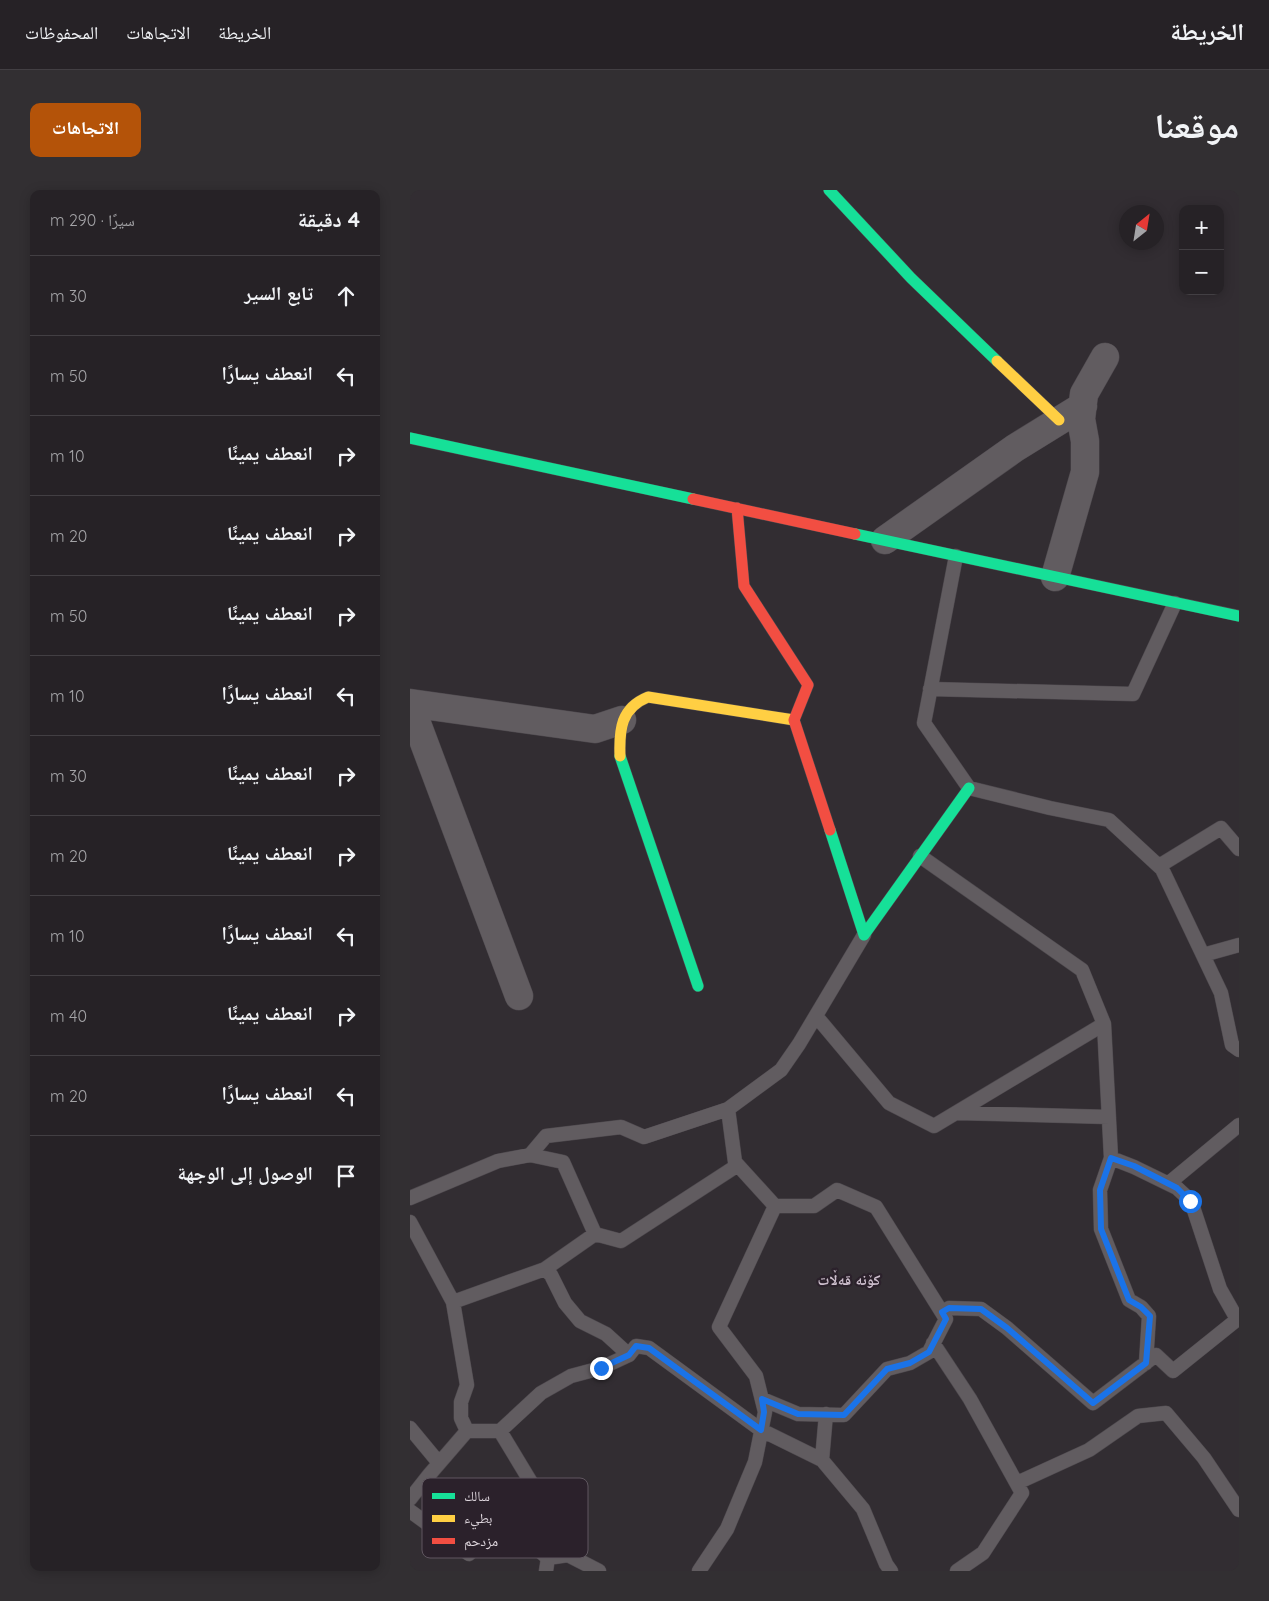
<!DOCTYPE html>
<html lang="ar">
<head>
<meta charset="utf-8">
<style>
	:root { --surface:#262226; --page:#322f32; --text:#f1f3f6; --muted:#a4a4a7; --line:#423f43; --accent:#b45309 }
	body { margin:0; font-family:Quicksand,"Noto Naskh Arabic",sans-serif; background:var(--page); color:var(--text); direction:rtl }
	.controls { position:absolute; right:15px; top:15px; display:grid; overflow:hidden; border-radius:10px; box-shadow:0 2px 12px #0003 }
	.controls button { width:45px; height:45px; display:grid; place-items:center; padding:0; border:0; border-bottom:1px solid var(--line); background:var(--surface); color:var(--text); font:25px sans-serif }
	.compass { position:absolute; left:709px; top:15px; width:45px; height:45px; border-radius:50%; background:var(--surface); box-shadow:0 2px 12px #0003; rotate:30deg }
	.stop { position:absolute; width:15px; height:15px; margin:-11px; border:4px solid #1a73e8; border-radius:50%; background:#fff }
	.stop.end { background:#1a73e8; border-color:#fff; box-shadow:0 1px 5px #0008 }
	.list { margin:0; padding:0; list-style:none }
	h2 { display:flex; justify-content:space-between; align-items:center; height:65px; margin:0; padding:0 20px; font-size:21px }
	h2 small { font-size:16px; font-weight:400; color:var(--muted) }
	.list li { display:grid; grid-template-columns:32px 1fr auto; gap:15px; align-items:center; box-sizing:border-box; height:80px; padding:0 20px; border-top:1px solid var(--line) }
	.list b { display:block; font-size:19px; white-space:nowrap }
	.list em { font-size:16px; font-style:normal; color:var(--muted) }
	.icon { flex:none; width:28px; height:28px; fill:none; stroke:currentColor; stroke-width:2; stroke-linecap:round; stroke-linejoin:round }
	.map { position:relative; flex:none; width:829px; height:1381px; overflow:hidden; direction:ltr; border-radius:10px }
	header { display:flex; align-items:center; gap:30px; box-sizing:border-box; height:70px; padding:0 25px; background:var(--surface); border-bottom:1px solid var(--line) }
	header strong { font-size:24px }
	nav { display:flex; gap:28px; margin-inline-start:auto; font-size:18px }
	.intro { display:flex; align-items:center; justify-content:space-between; box-sizing:border-box; height:120px; padding:0 30px }
	h1 { margin:0; font-size:35px }
	.button { padding:12px 22px; border-radius:10px; background:var(--accent); color:#fff; font-size:18px; font-weight:700 }
	main { display:flex; gap:30px; padding:0 30px }
	aside { flex:1; background:var(--surface); border-radius:10px; box-shadow:0 2px 12px #0003 }
	.map>svg:first-child { display:block }
</style>
</head>
<body>
<header>
<strong>الخريطة</strong>
<nav><a>الخريطة</a><a>الاتجاهات</a><a>المحفوظات</a></nav>
</header>
<div class="intro"><h1>موقعنا</h1><a class="button">الاتجاهات</a></div>
<main>
<div class="map">
<svg width="829" height="1381" viewBox="0 0 829 1381">
	<rect width="100%" height="100%" fill="#322d32"/>
	<g fill="none" stroke-linecap="round" stroke-linejoin="round">
		<defs>
			<path id="lane" d="M546 366 514 533 559 598 640 618 699 630 752 679 811 803 822 855 829 860
				M520 499 723 504 765 413
				M510 666 672 780 694 834 701 968 690 1000 691 1039 719 1110 731 1117 739 1126 736 1173
				M749 676 811 638 829 659
				M793 765 829 755
				M406 826 479 913 524 936 694 834
				M547 923 699 927
				M120 965 136 946 211 937 234 947 318 919
				M701 968 724 977 767 998 781 1011 810 1099 827 1129
				M759 993 829 935
				M0 1008 88 971 120 965 153 972 185 1044
				M0 1032 43 1112 57 1195 51 1212V1228L57 1241H90L122 1294 102 1325 126 1358 138 1368 136 1381
				M135 1079 185 1044 211 1051 328 975
				M43 1112 135 1079 141 1085 155 1113 170 1131 196 1144 219 1165
				M532 1122 539 1118 571 1119 597 1138 683 1213 746 1165 763 1181 829 1128
				M523 1153 560 1209 612 1303 573 1363 547 1381
				M352 1209 388 1224 434 1225 477 1179 500 1173 519 1162 536 1129 466 1017 427 1000 404 1016H365
				M0 1238 29 1273
				M90 1241 131 1203 161 1186 191 1178 219 1165 226 1156 239 1158 351 1240 412 1270 453 1319 476 1374 481 1381
				M412 1270 416 1224
				M607 1293 679 1260 728 1226 756 1223 794 1268 829 1320
				M0 1309 19 1285 57 1241
				M0 1321 59 1364 79 1339 102 1325
				M138 1368 158 1365 189 1381
				M289 1381 317 1339 345 1272 355 1222 346 1186 309 1137 365 1016 325 972 318 919 371 880 389 854 454 745"/>
			<path id="street" d="M475 350 605 258 673 216
				M645 387 675 282V251L671 229 674 204 695 167
				M0 513 185 539 212 530
				M0 515 109 806"/>
			<path id="fast" d="M419 0 501 88 587 171
				M0 248 283 309
				M445 344 829 426
				M210 566 288 796
				M420 640 454 745 559 598"/>
			<path id="slow" d="M587 171 649 230
				M210 566C209 539 211 518 238 507L384 530"/>
			<path id="jam" d="M283 309 445 344
				M327 318 334 396 398 495 384 530 420 640"/>
		</defs>
		<use href="#lane" stroke="#4d484d" stroke-width="15"/>
		<use href="#street" stroke="#4d484d" stroke-width="29"/>
		<use href="#fast" stroke="#4d484d" stroke-width="12"/>
		<use href="#slow" stroke="#4d484d" stroke-width="12"/>
		<use href="#jam" stroke="#4d484d" stroke-width="12"/>
		<use href="#lane" stroke="#615c60" stroke-width="14"/>
		<use href="#street" stroke="#615c60" stroke-width="28"/>
		<use href="#fast" stroke="#16e098" stroke-width="11"/>
		<use href="#slow" stroke="#ffcf43" stroke-width="11"/>
		<use href="#jam" stroke="#f24e42" stroke-width="11"/>
	</g>
	<g fill="none" stroke-linecap="round" stroke-linejoin="round">
		<path stroke="#1a73e8" stroke-width="6" d="M191 1178 219 1165 226 1156 239 1158 351 1240 354 1222 352 1209 388 1224 434 1225 477 1179 500 1173 519 1162 536 1129 532 1122 539 1118 571 1119 597 1138 683 1213 736 1173 740 1126 731 1117 719 1110 691 1039 690 1000 701 968 724 976 767 998 780 1011"/>
	</g>
	<g text-anchor="middle" stroke-width="4.5" stroke-linejoin="round" paint-order="stroke">
		<g font-size="15" font-weight="bold" fill="#cdbfcd" stroke="#2b212b">
			<text x="439" y="1095">کۆنە قەڵات</text>
		</g>
	</g>
	<rect x="12" y="1288" width="166" height="80" rx="8" fill="#2b212b" stroke="#605760" stroke-width="1"/>
	<rect x="22" y="1303" width="23" height="6" fill="#16e098"/>
	<rect x="22" y="1325" width="23" height="7" fill="#ffcf43"/>
	<rect x="22" y="1348" width="23" height="6" fill="#f24e42"/>
	<g font-size="14" fill="#ddd5dc">
		<text x="54" y="1311">سالك</text>
		<text x="54" y="1333">بطيء</text>
		<text x="54" y="1356">مزدحم</text>
	</g>
</svg>
<div class="controls">
<button>+</button>
<button>−</button>
</div>
<svg class="compass" viewBox="-18 -18 36 36"><path d="M0-13l5 13h-10z" fill="#e53935"/><path d="M0 13l5-13h-10z" fill="#a4a4a7"/></svg>
<div class="stop" style="left:780px;top:1011px"></div>
<div class="stop end" style="left:191px;top:1178px"></div>
</div>
<aside>
<h2>4 دقيقة<small>سيرًا · 290 m</small></h2>
<ul class="list">
<li><svg class="icon" aria-label="ahead" viewBox="0 0 24 24"><path d="M12 20V5M6 11l6-6 6 6"/></svg><div><b>تابع السير</b></div><em>30 m</em></li>
<li><svg class="icon" aria-label="left" viewBox="0 0 24 24"><path d="M17 20v-9H6M10 6l-5 5 5 5"/></svg><div><b>انعطف يسارًا</b></div><em>50 m</em></li>
<li><svg class="icon" aria-label="right" viewBox="0 0 24 24"><path d="M7 20v-9h11M14 6l5 5-5 5"/></svg><div><b>انعطف يمينًا</b></div><em>10 m</em></li>
<li><svg class="icon" aria-label="right" viewBox="0 0 24 24"><path d="M7 20v-9h11M14 6l5 5-5 5"/></svg><div><b>انعطف يمينًا</b></div><em>20 m</em></li>
<li><svg class="icon" aria-label="right" viewBox="0 0 24 24"><path d="M7 20v-9h11M14 6l5 5-5 5"/></svg><div><b>انعطف يمينًا</b></div><em>50 m</em></li>
<li><svg class="icon" aria-label="left" viewBox="0 0 24 24"><path d="M17 20v-9H6M10 6l-5 5 5 5"/></svg><div><b>انعطف يسارًا</b></div><em>10 m</em></li>
<li><svg class="icon" aria-label="right" viewBox="0 0 24 24"><path d="M7 20v-9h11M14 6l5 5-5 5"/></svg><div><b>انعطف يمينًا</b></div><em>30 m</em></li>
<li><svg class="icon" aria-label="right" viewBox="0 0 24 24"><path d="M7 20v-9h11M14 6l5 5-5 5"/></svg><div><b>انعطف يمينًا</b></div><em>20 m</em></li>
<li><svg class="icon" aria-label="left" viewBox="0 0 24 24"><path d="M17 20v-9H6M10 6l-5 5 5 5"/></svg><div><b>انعطف يسارًا</b></div><em>10 m</em></li>
<li><svg class="icon" aria-label="right" viewBox="0 0 24 24"><path d="M7 20v-9h11M14 6l5 5-5 5"/></svg><div><b>انعطف يمينًا</b></div><em>40 m</em></li>
<li><svg class="icon" aria-label="left" viewBox="0 0 24 24"><path d="M17 20v-9H6M10 6l-5 5 5 5"/></svg><div><b>انعطف يسارًا</b></div><em>20 m</em></li>
<li><svg class="icon" aria-label="arrive" viewBox="0 0 24 24"><path d="M6 21V4h12l-3 4 3 4H6"/></svg><div><b>الوصول إلى الوجهة</b></div></li>
</ul>
</aside>
</main>
</body>
</html>
